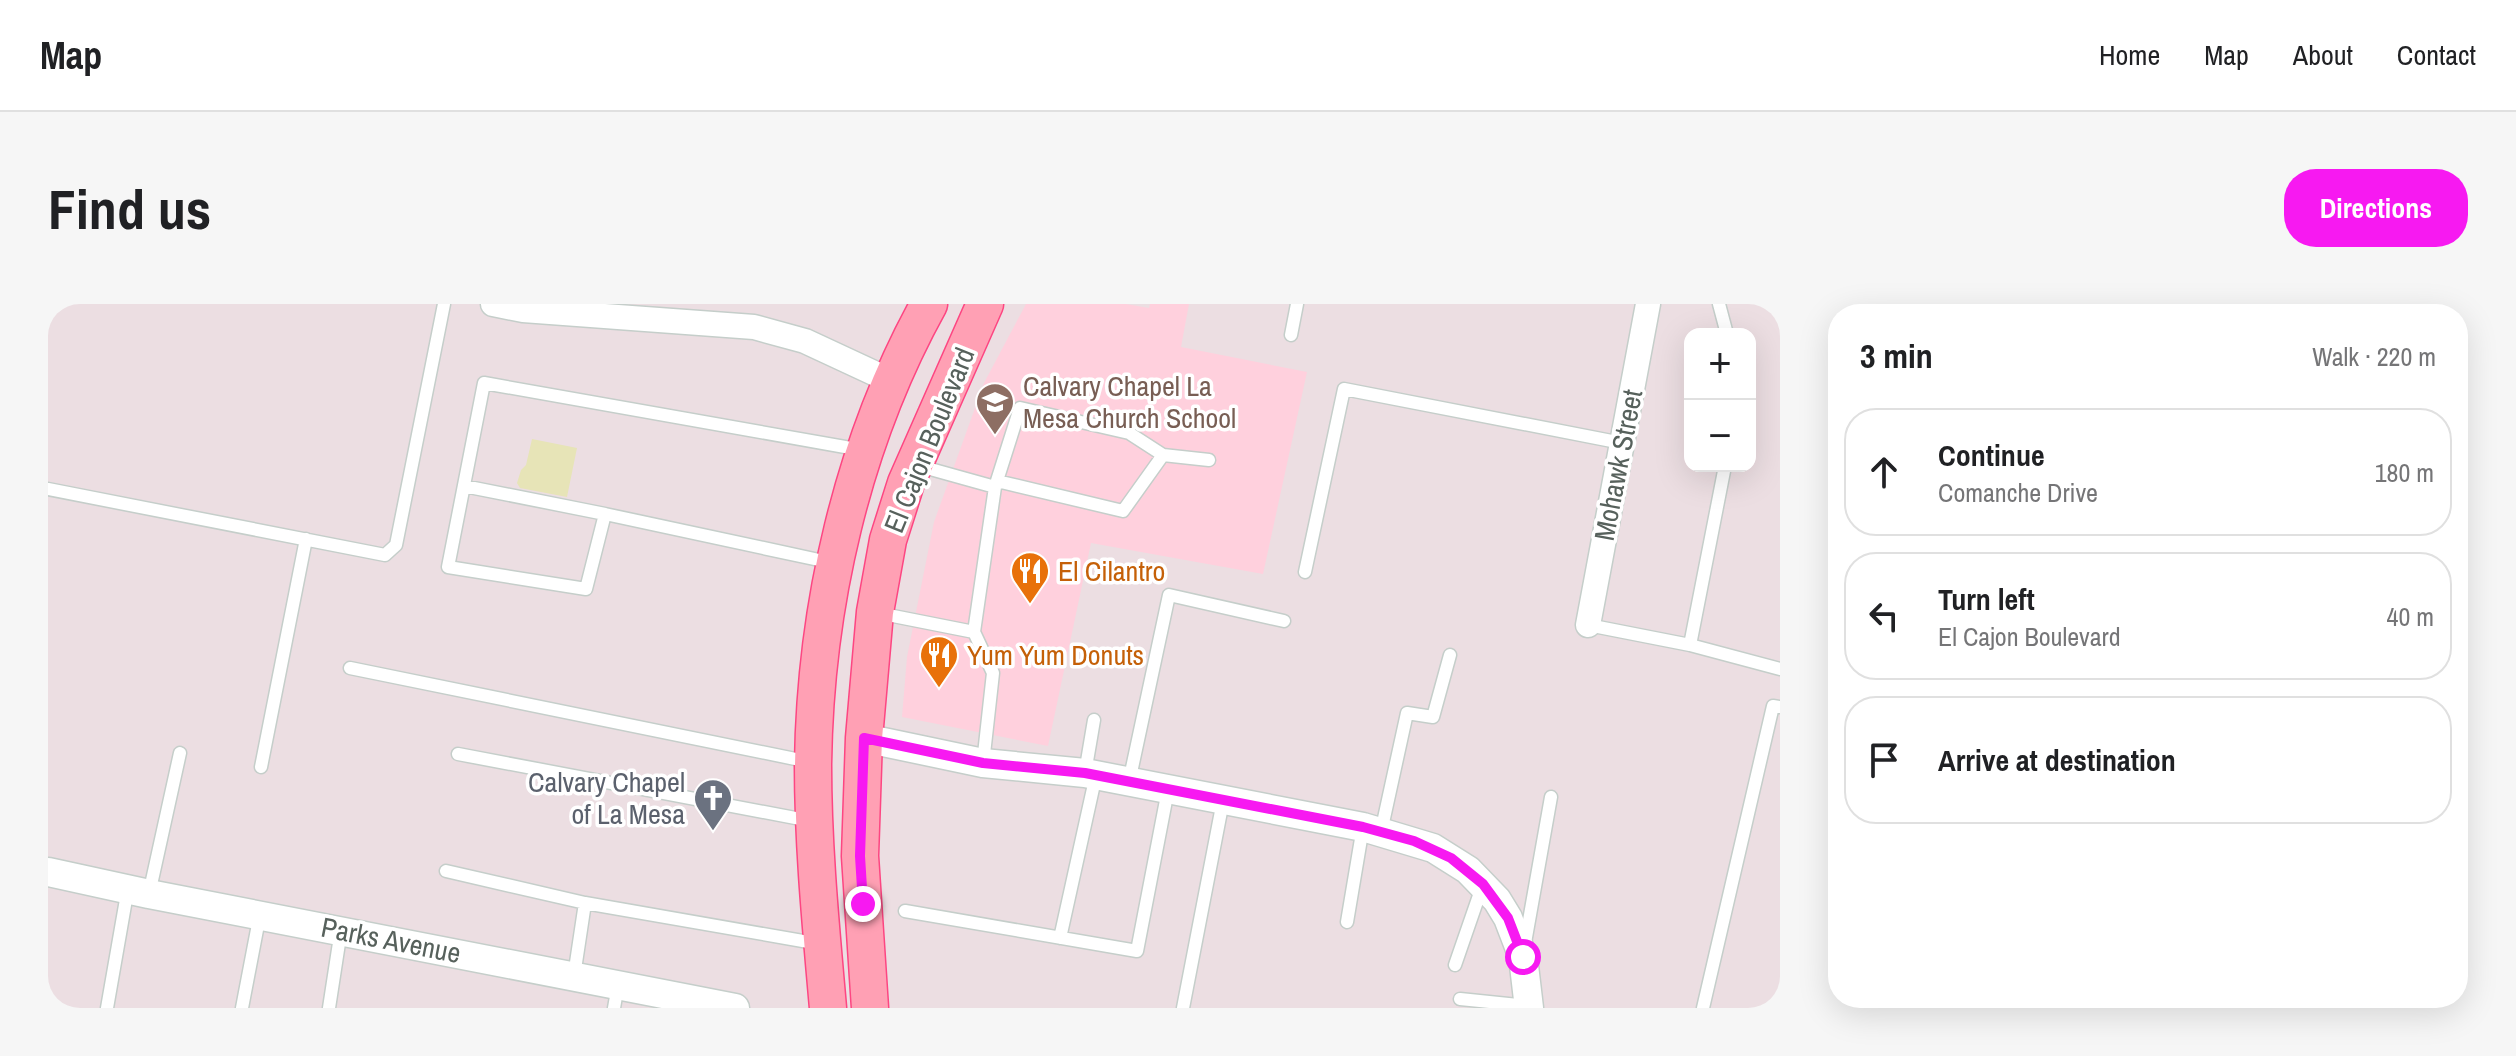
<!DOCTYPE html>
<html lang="en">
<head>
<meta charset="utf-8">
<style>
	:root { --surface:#fff; --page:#f6f6f6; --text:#202124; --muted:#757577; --line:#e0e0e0; --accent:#f719f1 }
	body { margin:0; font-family:"Archivo Narrow",sans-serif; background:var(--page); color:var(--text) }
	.controls { position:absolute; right:24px; top:24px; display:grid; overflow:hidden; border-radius:16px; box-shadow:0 8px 32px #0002 }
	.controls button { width:72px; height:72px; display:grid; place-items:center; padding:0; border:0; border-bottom:2px solid var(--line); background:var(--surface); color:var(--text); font:40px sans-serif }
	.stop { position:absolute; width:24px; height:24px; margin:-18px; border:6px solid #f719f1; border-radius:50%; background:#fff }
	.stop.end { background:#f719f1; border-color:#fff; box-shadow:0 2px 8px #0008 }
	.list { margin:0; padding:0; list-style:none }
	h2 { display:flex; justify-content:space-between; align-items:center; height:104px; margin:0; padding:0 32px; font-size:34px }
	h2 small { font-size:26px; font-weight:400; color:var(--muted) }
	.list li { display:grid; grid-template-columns:52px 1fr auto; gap:24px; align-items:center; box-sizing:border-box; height:128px; margin:0 16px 16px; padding:0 16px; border:2px solid var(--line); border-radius:32px }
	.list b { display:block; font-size:30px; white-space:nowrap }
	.list p { margin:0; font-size:26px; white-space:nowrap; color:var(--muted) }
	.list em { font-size:26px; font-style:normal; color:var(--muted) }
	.icon { flex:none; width:44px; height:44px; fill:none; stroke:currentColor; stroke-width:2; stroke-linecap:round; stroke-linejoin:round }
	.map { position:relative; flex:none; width:1732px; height:704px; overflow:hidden; border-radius:32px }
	header { display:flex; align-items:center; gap:48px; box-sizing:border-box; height:112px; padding:0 40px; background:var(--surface); border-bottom:2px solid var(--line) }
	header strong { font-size:38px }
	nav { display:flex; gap:44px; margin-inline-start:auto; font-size:28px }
	.intro { display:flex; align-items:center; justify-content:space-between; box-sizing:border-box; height:192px; padding:0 48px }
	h1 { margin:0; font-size:56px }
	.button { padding:20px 36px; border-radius:32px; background:var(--accent); color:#fff; font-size:28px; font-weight:700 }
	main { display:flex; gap:48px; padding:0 48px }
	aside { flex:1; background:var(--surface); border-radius:32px; box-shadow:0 8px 32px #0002 }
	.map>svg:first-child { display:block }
</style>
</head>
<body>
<header>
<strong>Map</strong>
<nav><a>Home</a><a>Map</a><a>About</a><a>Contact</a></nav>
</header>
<div class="intro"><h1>Find us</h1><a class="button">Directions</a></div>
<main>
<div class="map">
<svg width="1732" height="704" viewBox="0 0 1732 704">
	<rect width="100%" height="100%" fill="#ecdee2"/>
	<path fill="#ffd0dd" d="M978 0H1078L1101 4 1102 0H1141L1133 43 1259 68 1215 270 1043 239 1000 442 854 413 859 353 886 218 936 79Z"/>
	<path fill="#e7e4b7" d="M484 135 529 144 519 193 472 184 469 179 473 166 478 161Z"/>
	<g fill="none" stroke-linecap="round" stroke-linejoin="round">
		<defs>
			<path id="service" d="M1671 0 1679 30
				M1243 31 1249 0
				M1115 151 1161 156
				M868 161 947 183 926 328
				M416 182 557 210 538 285 400 263 436 79 814 146
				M947 183 972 104 1081 129 1115 151 1075 207 949 177
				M0 185 337 251 348 241 396 0
				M557 210 785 259
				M1257 268 1296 85 1574 139
				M830 309 926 328 945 369 935 459
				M1540 321 1642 341 1732 365
				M1642 341 1677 162
				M302 364 762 458
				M410 450 763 517
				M213 463 258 235
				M1037 469 1046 416
				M1081 478 1121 291 1236 317
				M1333 528 1359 409 1385 413 1402 351
				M398 567 537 599
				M101 590 132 449
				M857 607 1089 647 1120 486
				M1299 618 1315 523
				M1012 634 1048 471
				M1477 639 1503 493
				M1407 661 1434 583
				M526 672 537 599 772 640
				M1412 695 1481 702
				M59 704 80 584
				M194 704 212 610
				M281 704 293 626
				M566 704 570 681
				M1135 704 1175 497
				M1655 704 1725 402 1732 403"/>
			<path id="minor" d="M445 0 475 6 706 23 757 37 843 77
				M1540 321 1600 0"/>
			<path id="tertiary" d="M816 434 935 459 1037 469 1315 523 1385 544 1420 566 1449 596 1460 614 1475 653 1481 704
				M0 568 101 590 687 704"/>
			<path id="primary" d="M780 704C773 624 765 542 765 461 767 303 804 139 881 0
				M822 704 812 552 816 434 827 308 840 236 858 179 937 0"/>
		</defs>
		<use href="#service" stroke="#c5ceca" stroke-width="15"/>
		<use href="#minor" stroke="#c5ceca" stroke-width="27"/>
		<use href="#tertiary" stroke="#c5ceca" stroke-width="31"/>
		<use href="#primary" stroke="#fd4682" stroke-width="39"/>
		<use href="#service" stroke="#fff" stroke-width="12"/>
		<use href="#minor" stroke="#fff" stroke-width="24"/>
		<use href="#tertiary" stroke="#fff" stroke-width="28"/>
		<use href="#primary" stroke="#ffa0b4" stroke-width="36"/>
	</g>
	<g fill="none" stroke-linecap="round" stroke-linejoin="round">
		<path stroke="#f719f1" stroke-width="10" d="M815 600 812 552 816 434 935 459 1037 469 1315 523 1366 537 1403 554 1435 580 1460 614 1475 653"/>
	</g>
	<defs>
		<symbol id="school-pin" viewBox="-11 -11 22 30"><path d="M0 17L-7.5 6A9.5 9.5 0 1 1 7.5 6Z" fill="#8d6e63" stroke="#fff"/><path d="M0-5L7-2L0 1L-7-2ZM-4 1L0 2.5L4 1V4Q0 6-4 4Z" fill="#fff"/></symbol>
		<symbol id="restaurant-pin" viewBox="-11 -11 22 30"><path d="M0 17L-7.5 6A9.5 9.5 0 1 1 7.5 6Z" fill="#e8710a" stroke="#fff"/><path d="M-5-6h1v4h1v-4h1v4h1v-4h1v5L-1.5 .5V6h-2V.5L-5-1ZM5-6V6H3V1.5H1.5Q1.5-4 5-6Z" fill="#fff"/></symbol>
		<symbol id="church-pin" viewBox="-11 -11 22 30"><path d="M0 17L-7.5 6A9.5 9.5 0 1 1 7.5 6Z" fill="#6b7280" stroke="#fff"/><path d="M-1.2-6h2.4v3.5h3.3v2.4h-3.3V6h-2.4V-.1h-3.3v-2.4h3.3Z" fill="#fff"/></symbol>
	</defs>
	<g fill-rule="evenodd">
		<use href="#school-pin" x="925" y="76" width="44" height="60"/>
		<use href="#restaurant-pin" x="960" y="245" width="44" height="60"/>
		<use href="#restaurant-pin" x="869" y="329" width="44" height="60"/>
		<use href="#church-pin" x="643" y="472" width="44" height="60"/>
	</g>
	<g text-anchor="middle" stroke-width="7" stroke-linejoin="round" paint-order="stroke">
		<g font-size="28" fill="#785e54" stroke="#fff" text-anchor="start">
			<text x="975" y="92">Calvary Chapel La<tspan x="975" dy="32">Mesa Church School</tspan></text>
		</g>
		<g font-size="28" fill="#57615c" stroke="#fff">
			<text transform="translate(881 136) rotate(-68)" y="10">El Cajon Boulevard</text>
			<text transform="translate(1570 161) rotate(-79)" y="10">Mohawk Street</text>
			<text transform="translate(343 636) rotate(11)" y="10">Parks Avenue</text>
		</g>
		<g font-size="28" fill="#c56008" stroke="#fff" text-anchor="start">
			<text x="1010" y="277">El Cilantro</text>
			<text x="919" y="361">Yum Yum Donuts</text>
		</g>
		<g font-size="28" fill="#5b616d" stroke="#fff" text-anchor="end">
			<text x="637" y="488">Calvary Chapel<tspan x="637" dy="32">of La Mesa</tspan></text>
		</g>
	</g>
</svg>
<div class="controls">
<button>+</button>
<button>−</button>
</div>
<div class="stop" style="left:1475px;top:653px"></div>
<div class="stop end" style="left:815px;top:600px"></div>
</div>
<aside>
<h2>3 min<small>Walk · 220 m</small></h2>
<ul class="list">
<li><svg class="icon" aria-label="ahead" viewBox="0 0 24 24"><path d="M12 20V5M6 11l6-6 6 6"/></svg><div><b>Continue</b><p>Comanche Drive</p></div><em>180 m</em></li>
<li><svg class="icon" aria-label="left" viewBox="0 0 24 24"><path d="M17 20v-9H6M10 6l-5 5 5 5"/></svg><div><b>Turn left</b><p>El Cajon Boulevard</p></div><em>40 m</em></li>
<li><svg class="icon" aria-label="arrive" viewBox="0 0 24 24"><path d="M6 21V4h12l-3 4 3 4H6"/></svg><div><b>Arrive at destination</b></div></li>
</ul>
</aside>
</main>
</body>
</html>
